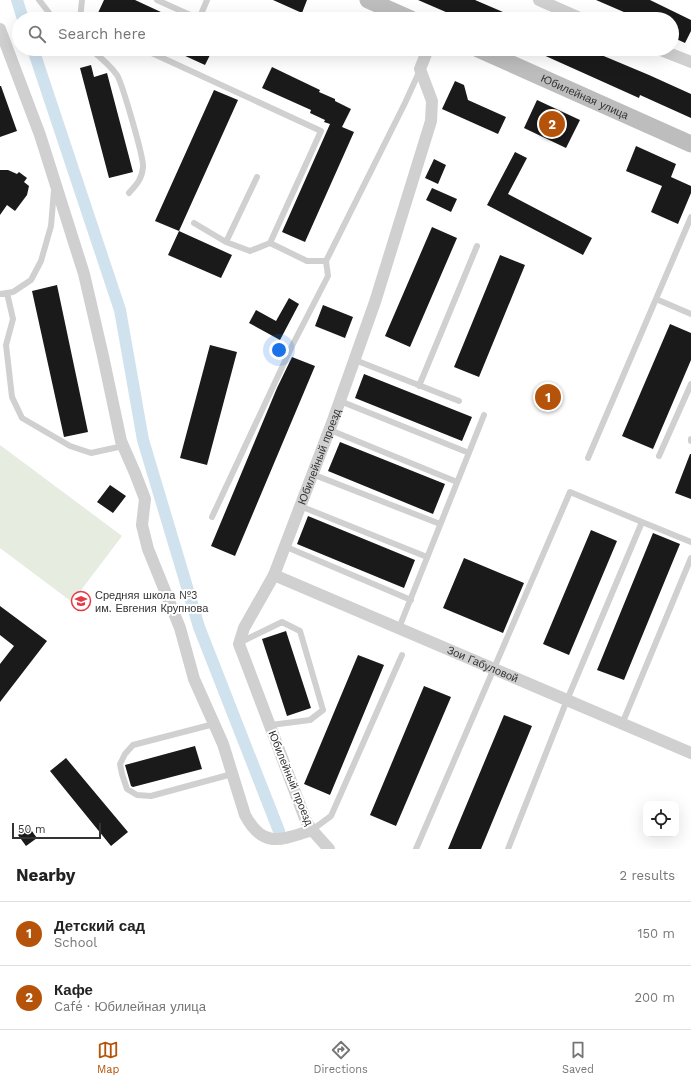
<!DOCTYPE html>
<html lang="en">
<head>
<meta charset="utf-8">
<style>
	:root { --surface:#fff; --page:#f2f2f2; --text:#222; --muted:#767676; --line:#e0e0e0; --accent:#b45309 }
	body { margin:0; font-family:"Work Sans",sans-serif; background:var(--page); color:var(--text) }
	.controls { position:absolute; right:12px; bottom:12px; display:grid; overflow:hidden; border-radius:8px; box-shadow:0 4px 16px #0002 }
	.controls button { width:36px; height:36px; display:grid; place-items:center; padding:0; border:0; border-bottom:1px solid var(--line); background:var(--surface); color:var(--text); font:20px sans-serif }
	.scale { position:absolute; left:12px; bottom:10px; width:89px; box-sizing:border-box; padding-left:4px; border:2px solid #333; border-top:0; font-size:11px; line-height:14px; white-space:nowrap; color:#333; -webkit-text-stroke:3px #fff; paint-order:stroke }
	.you { position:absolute; left:279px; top:350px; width:14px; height:14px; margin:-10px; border:3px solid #fff; border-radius:50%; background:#1a73e8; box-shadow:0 0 0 6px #1a73e833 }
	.badge { display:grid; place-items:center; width:26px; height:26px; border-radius:50%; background:var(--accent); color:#fff; font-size:13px; font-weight:700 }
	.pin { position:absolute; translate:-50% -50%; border:2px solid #fff; box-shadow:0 1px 4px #0006 }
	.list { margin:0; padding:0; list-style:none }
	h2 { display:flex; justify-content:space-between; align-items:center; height:52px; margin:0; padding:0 16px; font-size:17px }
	h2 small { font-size:13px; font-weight:400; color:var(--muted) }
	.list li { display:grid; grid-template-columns:26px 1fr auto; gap:12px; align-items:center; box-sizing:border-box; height:64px; padding:0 16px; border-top:1px solid var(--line) }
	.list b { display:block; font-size:15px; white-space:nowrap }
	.list p { margin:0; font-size:13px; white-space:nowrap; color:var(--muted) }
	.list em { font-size:13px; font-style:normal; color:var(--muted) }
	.icon { flex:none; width:22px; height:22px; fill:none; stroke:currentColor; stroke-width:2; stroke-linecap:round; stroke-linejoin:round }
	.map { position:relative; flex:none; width:691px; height:849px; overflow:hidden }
	.search { position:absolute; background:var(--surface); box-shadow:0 4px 16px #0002; left:12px; right:12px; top:12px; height:44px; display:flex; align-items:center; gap:10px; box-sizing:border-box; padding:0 14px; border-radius:22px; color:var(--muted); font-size:15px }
	.sheet { height:180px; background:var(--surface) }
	nav { display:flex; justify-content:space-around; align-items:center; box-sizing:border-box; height:56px; border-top:1px solid var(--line); background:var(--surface); font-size:11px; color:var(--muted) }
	nav a { display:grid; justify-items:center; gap:2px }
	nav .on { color:var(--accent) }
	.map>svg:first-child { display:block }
</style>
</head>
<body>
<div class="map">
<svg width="691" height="849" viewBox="0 0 691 849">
	<rect width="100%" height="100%" fill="#fff"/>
	<path fill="#e6ecdf" d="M0 445 122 536 72 602 0 548Z"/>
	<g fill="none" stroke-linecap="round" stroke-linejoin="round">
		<path stroke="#cfe2ee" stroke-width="12" d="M17 0 23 19
			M33 49 120 310 143 440 199 627 279 831"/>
	</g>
	<path fill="#1a1a1a" d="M104 0H135L176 19H105L97 15Z
		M273 0H307L302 13Z
		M418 0H475L519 19H462Z
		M596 0H650L691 20V31L685 43 672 37V19H640Z
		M170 49H213L205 65Z
		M530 49H587L649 75 691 94V118L640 95 639 98Z
		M91 65 94 77 107 73 133 172 109 178 80 68Z
		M272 67 320 90 319 92 335 99V101L351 109 342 127 354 132 305 242 282 232 330 124 324 122 325 120 310 113 311 110 262 88Z
		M455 81 464 85 468 100 506 117 498 134 442 109Z
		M0 86H1L17 131 0 137Z
		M214 90 238 100 179 231 155 221Z
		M537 100 580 120 566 148 524 128Z
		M636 146 676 164 671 177 691 186V193L678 224 651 212 662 186 626 171Z
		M515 152 527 158 508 194 592 238 583 255 487 205Z
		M434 159 446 165 438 184 425 178Z
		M0 170H8L17 174 19 172 27 178 24 182 29 186 27 195 15 211 7 205 0 215Z
		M432 188 457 199 451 212 426 200Z
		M432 227 457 238 410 347 385 336Z
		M179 231 232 255 221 278 168 255Z
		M500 255 525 265 479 377 454 367Z
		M57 285 88 432 64 437 32 291Z
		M289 298 299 304 280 340 249 323 256 310 276 321Z
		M323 305 353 317 345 338 315 326Z
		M670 324 691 333V360L653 449 622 436Z
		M210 345 237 352 207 465 180 458Z
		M292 357 315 366 235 556 211 546 277 388Z
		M364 374 472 417 462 441 355 398Z
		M340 442 445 484 433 514 328 471Z
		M690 454H691V499L675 493Z
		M110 485 126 496 113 513 97 502Z
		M308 516 415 560 404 588 297 544Z
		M591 530 617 541 569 655 543 644Z
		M653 533 680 544 624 680 597 670Z
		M464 558 524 583 503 633 443 608Z
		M0 606 47 641 0 702V664L14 646 0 635Z
		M286 631 311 708 287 716 262 639Z
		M358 655 384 665 330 795 304 784Z
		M424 686 451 697 396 826 370 815Z
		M504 715 532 726 481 849H448Z
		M195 746 202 769 133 787 131 786 125 765Z
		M66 758 128 832 111 846 50 771Z
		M29 827 37 838 26 846 18 835Z"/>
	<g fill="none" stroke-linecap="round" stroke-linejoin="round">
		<path stroke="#d0d0d0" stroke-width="6" d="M39 0 50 14 63 19
			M157 0 199 19
			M80 19 82 0
			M199 19 207 0
			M90 49C100 57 109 64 117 75 122 83 144 158 143 167 142 179 137 184 129 193
			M143 49 321 131 270 243
			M194 223 226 242 250 251 270 243 307 261H326L405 103 420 70
			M226 242 257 177
			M7 293 13 319 6 345 12 397 22 418 70 446 91 453 123 446
			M0 294 13 292 31 280 41 261 51 226 54 190
			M656 299 691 314
			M355 360 459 401
			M419 386 477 246
			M340 401 469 453
			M330 430 457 482
			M691 439V441
			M659 456 691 384
			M588 458 691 217
			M312 474 440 524
			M300 506 427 557
			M212 517 292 346 328 276 326 261
			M642 522 691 542
			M284 546 411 600
			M399 628 484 415
			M239 643 282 622 300 631 323 710 310 720 271 725
			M214 724 133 745 125 754 120 764 122 774 127 789 137 795 151 796 232 774
			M622 724 691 558
			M312 830 331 816 402 655
			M416 849 570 492 642 522 567 700 508 849"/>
		<g stroke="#d0d0d0" stroke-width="12">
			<path d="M539 0 582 19"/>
			<path d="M0 29 40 135 84 274 103 356 121 441 135 473 145 499 142 525 148 549 180 628 194 679 223 744 245 815C263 849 281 840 312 830"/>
			<path d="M658 49 691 62"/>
			<path id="s1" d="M274 575 691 753"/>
			<path id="s2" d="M329 849 312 830 306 821 239 644 244 628 274 575 332 423 375 302 431 121 432 101 420 69 428 49"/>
		</g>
		<g stroke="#bdbdbd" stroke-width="17">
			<path d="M368 0 411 19"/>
			<path id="s3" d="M478 49 691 144"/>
		</g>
	</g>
	<defs>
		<symbol id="school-ring" viewBox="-11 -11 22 22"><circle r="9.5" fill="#fff" stroke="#e63946" stroke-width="1.5"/><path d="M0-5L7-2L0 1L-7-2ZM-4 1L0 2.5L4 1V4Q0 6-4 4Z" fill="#e63946"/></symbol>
	</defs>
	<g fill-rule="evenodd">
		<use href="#school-ring" x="70" y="590" width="22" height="22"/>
	</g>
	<g text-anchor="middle" stroke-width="4" stroke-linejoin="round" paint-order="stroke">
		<g font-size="11" fill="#333" stroke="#fff">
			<text dy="4" stroke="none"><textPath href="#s3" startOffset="117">Юбилейная улица</textPath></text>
			<text dy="4" stroke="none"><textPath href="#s2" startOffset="430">Юбилейный проезд</textPath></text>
			<text dy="4" stroke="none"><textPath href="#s1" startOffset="227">Зои Габуловой</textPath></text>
			<text transform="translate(291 778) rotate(68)" y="4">Юбилейный проезд</text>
		</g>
		<g font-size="11" fill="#333" stroke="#fff" text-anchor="start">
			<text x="95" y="599">Средняя школа №3<tspan x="95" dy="13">им. Евгения Крупнова</tspan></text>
		</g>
	</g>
</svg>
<div class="controls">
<button><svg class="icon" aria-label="locate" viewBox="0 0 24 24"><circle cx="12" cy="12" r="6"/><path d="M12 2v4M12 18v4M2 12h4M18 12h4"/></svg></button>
</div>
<div class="scale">50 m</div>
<div class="you"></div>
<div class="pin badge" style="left:548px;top:397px">1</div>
<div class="pin badge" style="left:552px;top:124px">2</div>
<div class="search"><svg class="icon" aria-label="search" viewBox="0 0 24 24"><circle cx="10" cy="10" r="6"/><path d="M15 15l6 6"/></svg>Search here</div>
</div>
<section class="sheet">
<h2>Nearby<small>2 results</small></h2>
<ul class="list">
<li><span class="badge">1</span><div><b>Детский сад</b><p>School</p></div><em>150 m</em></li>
<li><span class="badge">2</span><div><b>Кафе</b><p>Café · Юбилейная улица</p></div><em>200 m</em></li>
</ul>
</section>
<nav>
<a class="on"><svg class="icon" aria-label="map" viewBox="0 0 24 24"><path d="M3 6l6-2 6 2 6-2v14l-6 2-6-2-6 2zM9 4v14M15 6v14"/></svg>Map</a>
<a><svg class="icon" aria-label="directions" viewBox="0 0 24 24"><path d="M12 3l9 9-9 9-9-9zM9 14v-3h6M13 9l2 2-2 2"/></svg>Directions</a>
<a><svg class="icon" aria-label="saved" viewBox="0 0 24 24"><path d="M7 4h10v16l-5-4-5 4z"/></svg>Saved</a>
</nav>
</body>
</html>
